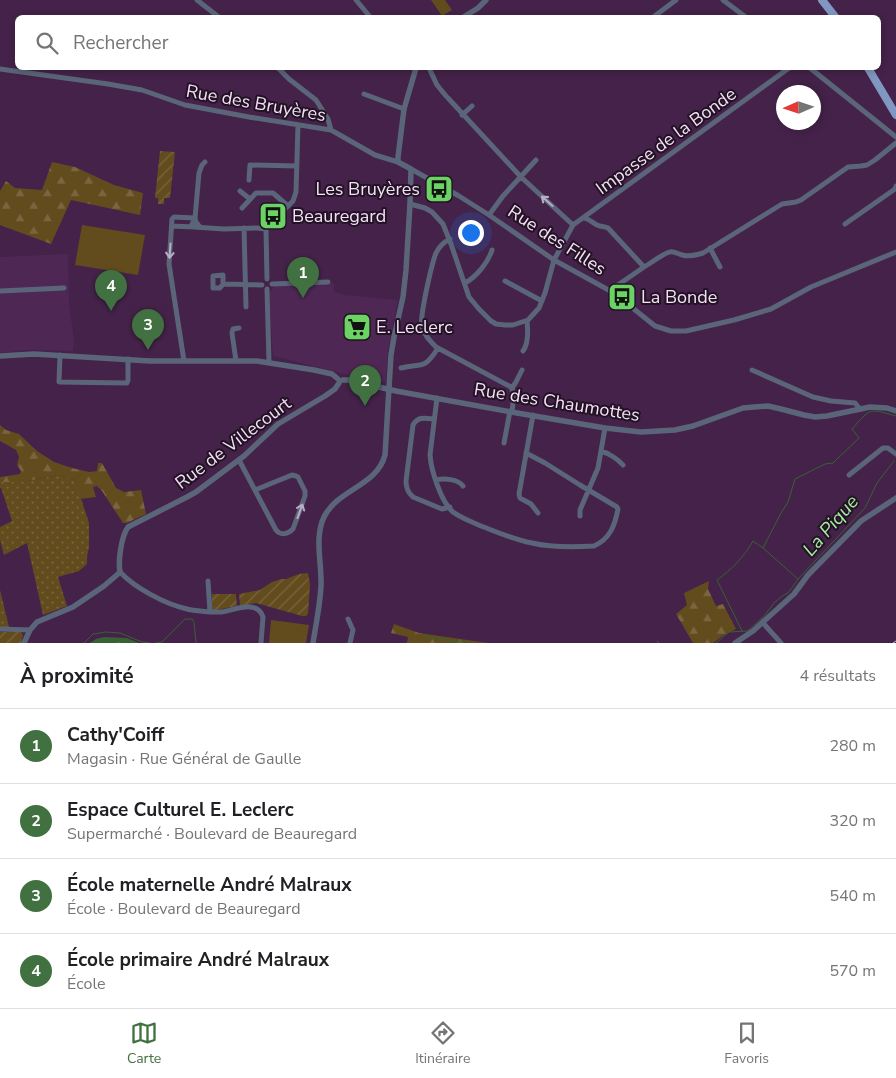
<!DOCTYPE html>
<html lang="fr">
<head>
<meta charset="utf-8">
<style>
	:root { --surface:#fff; --page:#f6f6f6; --text:#202124; --muted:#757577; --line:#e0e0e0; --accent:#417140 }
	body { margin:0; font-family:"Nunito Sans",sans-serif; background:var(--page); color:var(--text) }
	.compass { position:absolute; left:776px; top:85px; width:45px; height:45px; border-radius:50%; background:var(--surface); box-shadow:0 2px 8px #0003; rotate:267deg }
	.you { position:absolute; left:470px; top:232px; width:18px; height:18px; margin:-12px; border:4px solid #fff; border-radius:50%; background:#1a73e8; box-shadow:0 0 0 8px #1a73e833 }
	.badge { display:grid; place-items:center; width:32px; height:32px; border-radius:50%; background:var(--accent); color:#fff; font-size:16px; font-weight:700 }
	.pin { position:absolute; translate:-50% -41px; filter:drop-shadow(0 1px 2px #0008) }
	.pin::after { content:''; position:absolute; top:26px; width:18px; height:15px; background:inherit; clip-path:polygon(0 0,100% 0,50% 100%) }
	.list { margin:0; padding:0; list-style:none }
	h2 { display:flex; justify-content:space-between; align-items:center; height:65px; margin:0; padding:0 20px; font-size:21px }
	h2 small { font-size:16px; font-weight:400; color:var(--muted) }
	.list li { display:grid; grid-template-columns:32px 1fr auto; gap:15px; align-items:center; box-sizing:border-box; height:75px; padding:0 20px; border-top:1px solid var(--line) }
	.list b { display:block; font-size:19px; white-space:nowrap }
	.list p { margin:0; font-size:16px; white-space:nowrap; color:var(--muted) }
	.list em { font-size:16px; font-style:normal; color:var(--muted) }
	.icon { flex:none; width:28px; height:28px; fill:none; stroke:currentColor; stroke-width:2; stroke-linecap:round; stroke-linejoin:round }
	.map { position:relative; flex:none; width:896px; height:643px; overflow:hidden }
	.search { position:absolute; background:var(--surface); box-shadow:0 2px 8px #0003; left:15px; right:15px; top:15px; height:55px; display:flex; align-items:center; gap:12px; box-sizing:border-box; padding:0 18px; border-radius:8px; color:var(--muted); font-size:19px }
	.sheet { height:365px; background:var(--surface) }
	nav { display:flex; justify-content:space-around; align-items:center; box-sizing:border-box; height:70px; border-top:1px solid var(--line); background:var(--surface); font-size:14px; color:var(--muted) }
	nav a { display:grid; justify-items:center; gap:2px }
	nav .on { color:var(--accent) }
	.map>svg:first-child { display:block }
</style>
</head>
<body>
<div class="map">
<svg width="896" height="643" viewBox="0 0 896 643">
	<defs>
		<pattern id="grass-dots" width="8" height="8" patternUnits="userSpaceOnUse" patternTransform="scale(1.25)"><rect width="8" height="8" fill="#624c1d"/><path d="M2 2h.1M6 6h.1" fill="none" stroke="#79653f" stroke-width="1.8" stroke-linecap="round"/></pattern>
		<pattern id="forest-firs" width="22" height="20" patternUnits="userSpaceOnUse" patternTransform="scale(1.25)"><rect width="22" height="20" fill="#624c1d"/><path d="M5 1l3.5 6h-7zM16 11l3.5 6h-7z" fill="#79653f"/></pattern>
		<pattern id="garden-furrows" width="10" height="10" patternUnits="userSpaceOnUse" patternTransform="scale(1.25)"><rect width="10" height="10" fill="#624c1d"/><path d="M-1 1l2-2M0 10L10 0M9 11l2-2" fill="none" stroke="#79653f"/></pattern>
		<pattern id="water-ripples" width="26" height="14" patternUnits="userSpaceOnUse" patternTransform="scale(1.25)"><rect width="26" height="14" fill="#376233"/><path d="M2 4q2-2 4 0t4 0M15 11q2-2 4 0t4 0" fill="none" stroke="#557851"/></pattern>
	</defs>
	<rect width="100%" height="100%" fill="#442249"/>
	<path fill="#4f2754" d="M68 254 69 304 74 340 73 351 27 350 0 353V257Z
		M334 283V291L344 295 398 300 388 349 386 381 381 383 273 356 270 310V292L275 286Z"/>
	<path fill="url(#grass-dots)" d="M58 475 75 480 89 523V547L87 557V564L79 571 58 577 67 606 43 615 27 543 4 555 0 540V527L12 521 1 488H0V482H23Z
		M0 590 9 627 0 628Z"/>
	<path fill="url(#forest-firs)" d="M52 162 75 167 114 185 143 193 140 215 71 200 51 244 0 225V191L6 181 15 188 42 190Z
		M0 425 6 430 19 434 37 451 54 462 72 468 89 472 97 471 98 463H102L116 488 124 492 141 490 146 514 127 523H123L102 491 97 486 93 487 96 497 80 499 75 480 58 475 23 482H0V477L20 474 21 471 17 465 19 457 16 450 0 441Z
		M709 581 708 589 716 606 723 604 736 629 724 635 713 643H693L676 614 687 605 684 593Z
		M394 624 419 633 488 643H407L408 637 391 633Z"/>
	<path fill="url(#garden-furrows)" d="M160 151 175 152 170 198H164V204H158V198H155Z
		M308 573 310 585 308 614 306 616H302L256 603 240 606 239 594 260 590 272 582 281 579H286L299 574Z
		M212 594H236L237 606 216 610H212Z
		M0 632H21L23 635 21 643H0Z"/>
	<path fill="#624c1d" d="M431 0H445L452 10 442 16Z
		M82 225 145 235 138 275 75 265Z
		M271 620 309 625 306 643H269Z"/>
	<path fill="url(#water-ripples)" d="M104 637 127 638 139 643H90L96 639Z"/>
	<g fill="none" stroke-linecap="round" stroke-linejoin="round">
		<path stroke="#376233" stroke-width="1" d="M763 548 798 579
			M742 631 717 580C732 569 744 557 753 541L763 548 781 513 788 502 795 479 825 464 833 463 859 438 852 429C871 408 868 408 896 416
			M426 637 468 643
			M657 641 659 643
			M84 643 93 634 106 632 120 633 142 642 150 643
			M156 643 162 642 185 619H192L194 622 196 643
			M716 643 729 632 747 631 750 629 765 615 774 603 782 596 788 593 799 578 865 508 877 483 894 461"/>
		<path stroke="#5a657a" stroke-width="5" d="M197 0 220 18
			M356 0 371 18
			M723 0 747 18
			M652 18 676 0
			M278 68 289 79 316 100 328 119 331 130
			M429 68 437 85 446 96
			M810 68 896 137
			M0 69 108 84 142 90 185 105 249 117 331 130 375 155 398 162
			M364 94 404 109
			M448 98 521 177 573 225
			M462 115 472 106
			M205 162 202 165 199 173 195 218 192 224 194 227 224 229 257 228 266 229
			M411 169 459 196 489 215 554 260 614 293 655 326 671 331H686L734 320 771 309 811 287 896 252
			M249 180 250 165 297 166
			M240 191 250 199
			M410 204 425 208 432 212 443 224 451 244 469 297 479 309 491 321 496 324 505 325H513L528 320 539 308 545 293 554 260 573 225 789 68
			M242 208 256 193H273L288 206
			M489 215 503 196 536 160
			M584 218C590 219 592 223 597 225 601 227 604 226 608 228L644 267 615 287 611 292
			M845 224 895 189 896 186
			M172 226 194 227
			M244 228 246 307
			M450 239C444 242 439 247 436 253 432 263 419 318 422 327 424 335 430 341 436 347L511 387 514 394 512 412
			M710 248 720 267
			M644 267C650 264 665 252 670 252 674 251 678 254 682 255 689 257 696 255 703 253L782 204 796 202 801 200 848 167 861 166 867 165 875 160 896 143
			M267 279 266 229 269 225 293 201 296 192 298 125
			M505 281 542 301
			M465 283C476 277 488 263 492 250
			M223 284 220 288H213V276L223 275V284L262 285
			M272 284 328 282
			M267 289 269 362
			M0 291 64 288
			M523 351C529 343 528 330 527 321
			M60 355 59 382 127 383 128 380V359
			M184 361 169 264 172 219 174 217 195 218 196 222 200 227
			M236 361 232 333 233 329 239 328
			M401 368C423 363 424 370 438 348
			M752 370 813 397 831 401 855 403 860 409
			M512 388 516 382 522 370
			M437 398 430 455C431 470 441 502 453 512 461 518 472 522 481 526 497 532 515 540 532 543 549 547 577 547 594 546 610 539 615 525 618 509L617 507 580 485 545 463 526 453
			M533 415 519 494 520 498 531 504 538 513
			M434 419C425 418 418 416 413 425L406 481C406 487 408 493 413 497L442 509 450 507
			M504 443 510 411
			M601 451C608 453 618 459 623 465
			M239 460 276 530C281 536 288 534 293 529L305 496V491L298 477 296 476 292 475 255 490
			M849 475 883 448H888L896 454
			M436 480C444 478 458 479 463 486
			M580 516V510L598 468 605 428
			M120 572C135 588 165 604 187 609 195 611 202 611 210 612 214 612 218 612 222 612 235 610 257 599 263 617L261 643
			M208 581 210 612
			M348 619 353 630 350 643
			M763 623 781 643
			M0 629 30 630"/>
		<path stroke="#5a657a" stroke-width="5.5" d="M462 18 478 8 486 0
			M0 356 34 354 150 361H257L314 370 332 374 338 379
			M343 380H348L396 391 517 413 605 428 641 432 675 430 693 426 743 408 754 407 768 406 781 409 804 415 815 417 827 416 870 407 887 408 896 411
			M24 643 30 630 37 622 73 607 104 586 118 574 120 572C118 561 121 537 128 527L187 497 196 492 244 456 278 424 325 396 335 389 339 383
			M313 643C316 624 320 605 321 586 322 563 314 538 324 517 338 489 377 486 385 455L391 355 394 337 403 297 406 270 410 204 411 169 398 162V157L404 109 416 68
			M735 643 753 631 794 594 808 575 861 521 896 498"/>
		<path stroke="#8097c1" stroke-width="8" d="M822 0 836 18
			M868 68 896 115"/>
		<path stroke="#d0b7d2" stroke-width="1" stroke-dasharray="9 9" stroke-linecap="butt" d="M893 643 896 641"/>
	</g>
	<defs><path id="oneway-shaft" d="M-6 0H5M1.5-3L5.5 0L1.5 3" fill="none" stroke-width="1.6" stroke-linecap="round" stroke-linejoin="round" transform="scale(1.25)"/></defs>
	<g stroke="#b7aec5">
		<use href="#oneway-shaft" transform="translate(547 201) rotate(-138)"/>
		<use href="#oneway-shaft" transform="translate(170 251) rotate(94)"/>
		<use href="#oneway-shaft" transform="translate(300 511) rotate(-70)"/>
	</g>
	<defs>
		<symbol id="bus-square" viewBox="-11 -11 22 22"><rect x="-9" y="-9" width="18" height="18" rx="4" fill="#6ad363" stroke="#221324"/><path d="M-5-6H5V4H4V6H2V4H-2V6H-4V4H-5ZM-3.5-4V0h7V-4ZM-3.5 1.2v1.5H-2V1.2ZM2 1.2v1.5H3.5V1.2Z" fill="#111"/></symbol>
		<symbol id="supermarket-square" viewBox="-11 -11 22 22"><rect x="-9" y="-9" width="18" height="18" rx="4" fill="#6ad363" stroke="#221324"/><path d="M-6-5.5h2.5l.6 2H6L4.5 2H-2.5L-4.4-4H-6ZM-1.5 3.2a1.3 1.3 0 1 0 .1 0ZM3 3.2a1.3 1.3 0 1 0 .1 0Z" fill="#111"/></symbol>
	</defs>
	<g fill-rule="evenodd">
		<use href="#bus-square" x="423" y="173" width="32" height="32"/>
		<use href="#bus-square" x="257" y="200" width="32" height="32"/>
		<use href="#bus-square" x="606" y="281" width="32" height="32"/>
		<use href="#supermarket-square" x="341" y="311" width="32" height="32"/>
	</g>
	<g text-anchor="middle" stroke-width="4" stroke-linejoin="round" paint-order="stroke">
		<g font-size="18" fill="#f5dff7" stroke="#221324">
			<text transform="translate(256 103) rotate(10)" y="6">Rue des Bruyères</text>
			<text transform="translate(666 141) rotate(-36)" y="6">Impasse de la Bonde</text>
			<text transform="translate(557 240) rotate(33)" y="6">Rue des Filles</text>
			<text transform="translate(557 402) rotate(9)" y="6">Rue des Chaumottes</text>
			<text transform="translate(233 443) rotate(-37)" y="6">Rue de Villecourt</text>
		</g>
		<g font-size="18" fill="#f5dff7" stroke="#221324" text-anchor="start">
			<text x="420" y="195" text-anchor="end">Les Bruyères</text>
			<text x="292" y="222">Beauregard</text>
			<text x="641" y="303">La Bonde</text>
			<text x="376" y="333">E. Leclerc</text>
		</g>
		<g font-size="19" font-style="italic" fill="#a7e9a1" stroke="#221324">
			<text transform="translate(830 525) rotate(-49)" y="7">La Pique</text>
		</g>
	</g>
</svg>
<svg class="compass" viewBox="-18 -18 36 36"><path d="M0-13l5 13h-10z" fill="#e53935"/><path d="M0 13l5-13h-10z" fill="#757577"/></svg>
<div class="you"></div>
<div class="pin badge" style="left:303px;top:298px">1</div>
<div class="pin badge" style="left:365px;top:406px">2</div>
<div class="pin badge" style="left:148px;top:350px">3</div>
<div class="pin badge" style="left:111px;top:311px">4</div>
<div class="search"><svg class="icon" aria-label="search" viewBox="0 0 24 24"><circle cx="10" cy="10" r="6"/><path d="M15 15l6 6"/></svg>Rechercher</div>
</div>
<section class="sheet">
<h2>À proximité<small>4 résultats</small></h2>
<ul class="list">
<li><span class="badge">1</span><div><b>Cathy'Coiff</b><p>Magasin · Rue Général de Gaulle</p></div><em>280 m</em></li>
<li><span class="badge">2</span><div><b>Espace Culturel E. Leclerc</b><p>Supermarché · Boulevard de Beauregard</p></div><em>320 m</em></li>
<li><span class="badge">3</span><div><b>École maternelle André Malraux</b><p>École · Boulevard de Beauregard</p></div><em>540 m</em></li>
<li><span class="badge">4</span><div><b>École primaire André Malraux</b><p>École</p></div><em>570 m</em></li>
</ul>
</section>
<nav>
<a class="on"><svg class="icon" aria-label="map" viewBox="0 0 24 24"><path d="M3 6l6-2 6 2 6-2v14l-6 2-6-2-6 2zM9 4v14M15 6v14"/></svg>Carte</a>
<a><svg class="icon" aria-label="directions" viewBox="0 0 24 24"><path d="M12 3l9 9-9 9-9-9zM9 14v-3h6M13 9l2 2-2 2"/></svg>Itinéraire</a>
<a><svg class="icon" aria-label="saved" viewBox="0 0 24 24"><path d="M7 4h10v16l-5-4-5 4z"/></svg>Favoris</a>
</nav>
</body>
</html>
